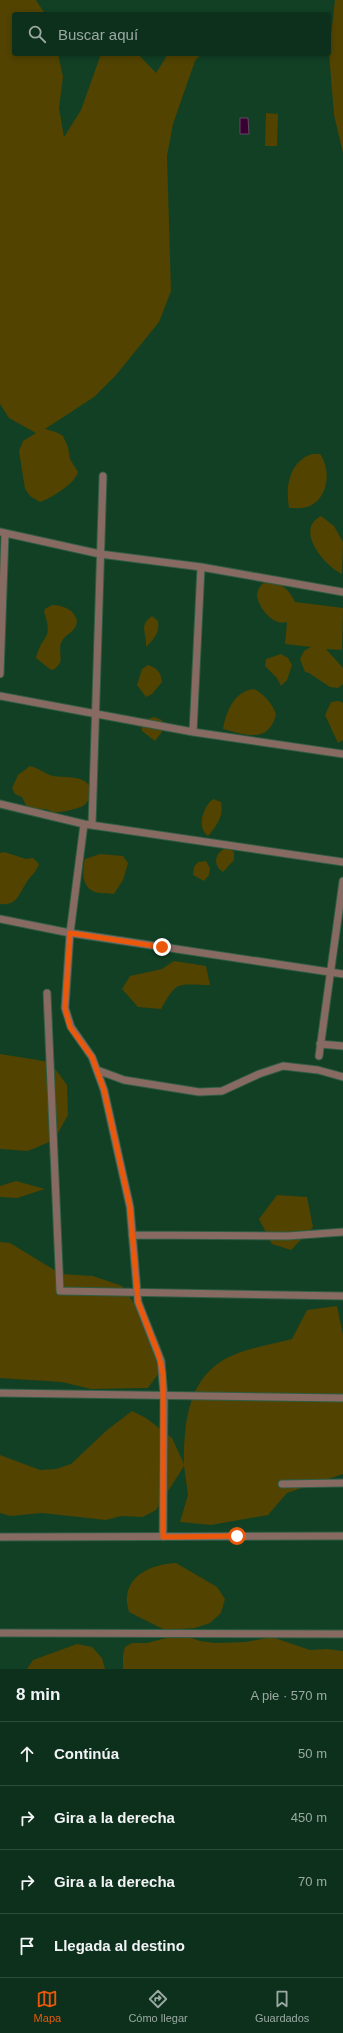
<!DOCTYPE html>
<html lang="es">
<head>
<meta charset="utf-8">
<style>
	:root { --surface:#0d301c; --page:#1b3c29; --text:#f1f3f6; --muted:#9aa9a3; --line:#2d4b3b; --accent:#ea580c }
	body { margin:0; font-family:Arial,sans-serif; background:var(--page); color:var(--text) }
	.stop { position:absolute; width:12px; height:12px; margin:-9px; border:3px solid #ea580c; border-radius:50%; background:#fff }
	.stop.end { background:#ea580c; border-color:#fff; box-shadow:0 1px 4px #0008 }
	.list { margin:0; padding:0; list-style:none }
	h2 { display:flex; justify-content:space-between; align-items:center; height:52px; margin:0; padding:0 16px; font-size:17px }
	h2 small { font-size:13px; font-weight:400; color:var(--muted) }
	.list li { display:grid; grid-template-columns:26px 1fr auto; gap:12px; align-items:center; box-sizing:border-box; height:64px; padding:0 16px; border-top:1px solid var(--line) }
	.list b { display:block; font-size:15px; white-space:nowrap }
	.list em { font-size:13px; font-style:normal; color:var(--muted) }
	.icon { flex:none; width:22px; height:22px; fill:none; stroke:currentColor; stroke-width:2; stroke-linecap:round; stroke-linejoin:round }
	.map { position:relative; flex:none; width:343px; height:1669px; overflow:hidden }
	.search { position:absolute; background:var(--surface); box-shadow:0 2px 6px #0003; left:12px; right:12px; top:12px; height:44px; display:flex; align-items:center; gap:10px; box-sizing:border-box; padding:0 14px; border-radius:4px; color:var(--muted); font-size:15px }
	.sheet { height:308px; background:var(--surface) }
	nav { display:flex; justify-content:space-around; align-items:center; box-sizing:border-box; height:56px; border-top:1px solid var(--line); background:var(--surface); font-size:11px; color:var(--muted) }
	nav a { display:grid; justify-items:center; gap:2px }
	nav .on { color:var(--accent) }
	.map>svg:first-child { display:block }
</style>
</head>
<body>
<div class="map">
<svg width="343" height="1669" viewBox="0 0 343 1669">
	<rect width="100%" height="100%" fill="#114025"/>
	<path fill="#524300" d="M0 0H36L45 14H14V54H58L63 77 59 108 64 137 81 110 101 54H138L156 73 168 54H201L195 61 173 124 167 156 171 291 159 322 116 375 94 397 45 429 56 432 63 436 68 447 70 459 78 472C76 483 50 499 40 502L30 496 25 489 19 451 23 441 36 433 9 418 0 404Z
		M335 0H343V153L334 115 329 53Z
		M266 113 278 114 277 146H265Z
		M312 454H320C331 469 329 497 310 506 303 509 296 508 289 508 285 486 290 461 312 454Z
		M321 516 334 526 343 542 342 574C324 566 294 529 321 516Z
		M266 581C279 581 290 590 295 602L343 608 342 650 326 649 343 668V684L338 688 330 687 309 673 305 672 300 659 304 651 311 647 285 644 287 622C274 627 257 607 257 594 258 588 262 584 266 581Z
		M52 605C63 605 75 610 77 621 75 634 67 632 62 641 58 647 62 656 60 663L55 669 51 670 36 658C42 633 54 641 44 612L45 609Z
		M152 616 158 621C160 632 154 639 146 647 147 633 138 626 152 616Z
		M281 654 288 658 292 665 287 680 281 686 277 678 265 666 266 659Z
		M148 665C157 668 161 672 162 682L152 694 146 697 137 685 142 669Z
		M254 689C264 694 272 703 276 714 269 744 246 735 223 729 226 712 234 691 254 689Z
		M339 701 343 703V740L338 743 325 715 331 702Z
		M154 717 162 720 164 729 155 741 142 731 141 724 147 719Z
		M30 766C39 768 45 774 53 776 64 778 91 774 91 793 91 798 87 803 83 806 77 809 61 813 53 812 50 812 48 809 45 809 40 809 34 810 29 811L22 797 15 794 12 788 18 775Z
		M213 799 221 802C224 816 217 825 208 836 196 827 203 807 213 799Z
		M228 847 234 852V860L223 872C211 864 216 851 228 847Z
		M4 852 26 859 33 858 39 864C36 873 29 877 25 885 18 896 16 906 0 904V853Z
		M100 854 123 856 128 863 123 880 114 894C108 893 101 894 95 892 81 887 82 870 85 859Z
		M206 861 210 868 209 875 204 881 193 875 194 867 198 862Z
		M174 961 206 966 210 985C177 985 178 979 161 1009L138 1007 122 989 130 976 162 969Z
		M0 1054 50 1062 67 1085 68 1115 54 1140 28 1151 0 1149Z
		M16 1181 45 1189 17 1198 0 1197V1186Z
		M277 1195 307 1197 313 1227 291 1250 272 1244 259 1219Z
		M0 1242 10 1243 61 1274 93 1276 122 1286 157 1337 166 1363 148 1388 91 1389 62 1382 0 1378Z
		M337 1306 343 1335V1474L287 1493 268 1515 211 1525 180 1522 188 1495 184 1466 156 1510 143 1517 121 1516 106 1520 42 1513 10 1516 0 1513V1455L40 1470 56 1469 71 1464 107 1430 132 1411 146 1418 172 1438 184 1464C184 1421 188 1372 236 1354 253 1347 274 1344 292 1339L307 1310Z
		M176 1563 217 1587 225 1599 221 1613 210 1623 195 1628 165 1630 129 1612C128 1607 126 1601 127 1596 130 1572 156 1564 176 1563Z
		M186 1636 200 1641 216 1643 246 1642 272 1637 310 1650 327 1649 343 1651V1669H123V1655L125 1647 132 1643H147L170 1637Z
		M77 1644 92 1647 102 1658 105 1669H27L33 1660Z"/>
	<path fill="#380132" stroke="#654864" d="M240 118H248L249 134H240Z"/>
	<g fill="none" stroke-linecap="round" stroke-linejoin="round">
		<defs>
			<path id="street" d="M0 532 100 554 201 567 343 592
				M0 674 5 534
				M0 696 193 732 343 754
				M193 732 201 567
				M0 804 84 824 343 862
				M84 824 70 933 65 1008 71 1027 92 1057 104 1090 130 1207 138 1302 161 1361 164 1396 163 1537
				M92 825 103 476
				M0 919 70 933 343 974
				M47 993 60 1291 343 1296
				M320 1044 343 1046
				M319 1056 343 881
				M97 1070 124 1080 199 1092 222 1091 259 1074 283 1066 318 1070 343 1077
				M132 1235 288 1236 343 1232
				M0 1393 343 1398
				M282 1484 343 1483
				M0 1537 343 1536
				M0 1633 343 1634"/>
		</defs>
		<use href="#street" stroke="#2f5c42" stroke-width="9"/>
		<use href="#street" stroke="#876a62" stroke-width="7"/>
	</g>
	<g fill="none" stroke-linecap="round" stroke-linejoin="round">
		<path stroke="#ea580c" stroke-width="5" d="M162 947 70 933 65 1008 70 1027 92 1057 104 1090 130 1207 138 1302 158 1353 163 1373V1537L237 1536"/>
	</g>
</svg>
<div class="stop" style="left:237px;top:1536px"></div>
<div class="stop end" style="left:162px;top:947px"></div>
<div class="search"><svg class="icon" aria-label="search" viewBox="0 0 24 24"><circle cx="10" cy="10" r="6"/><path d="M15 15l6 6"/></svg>Buscar aquí</div>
</div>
<section class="sheet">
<h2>8 min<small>A pie · 570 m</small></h2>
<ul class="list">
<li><svg class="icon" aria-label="ahead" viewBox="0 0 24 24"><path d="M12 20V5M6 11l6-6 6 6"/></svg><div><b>Continúa</b></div><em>50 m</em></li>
<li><svg class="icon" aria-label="right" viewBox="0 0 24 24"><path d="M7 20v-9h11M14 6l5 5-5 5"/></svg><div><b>Gira a la derecha</b></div><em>450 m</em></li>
<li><svg class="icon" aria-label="right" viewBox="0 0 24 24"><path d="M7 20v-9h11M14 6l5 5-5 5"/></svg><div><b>Gira a la derecha</b></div><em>70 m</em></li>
<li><svg class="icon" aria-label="arrive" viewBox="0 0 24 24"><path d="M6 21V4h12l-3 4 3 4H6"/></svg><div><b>Llegada al destino</b></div></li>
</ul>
</section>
<nav>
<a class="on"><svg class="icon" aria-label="map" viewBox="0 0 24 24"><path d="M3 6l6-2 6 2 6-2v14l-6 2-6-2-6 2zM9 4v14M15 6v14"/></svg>Mapa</a>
<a><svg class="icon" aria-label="directions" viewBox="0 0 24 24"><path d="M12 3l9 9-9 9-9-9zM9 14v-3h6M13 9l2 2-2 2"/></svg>Cómo llegar</a>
<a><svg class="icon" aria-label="saved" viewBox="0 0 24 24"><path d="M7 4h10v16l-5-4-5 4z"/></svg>Guardados</a>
</nav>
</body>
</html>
